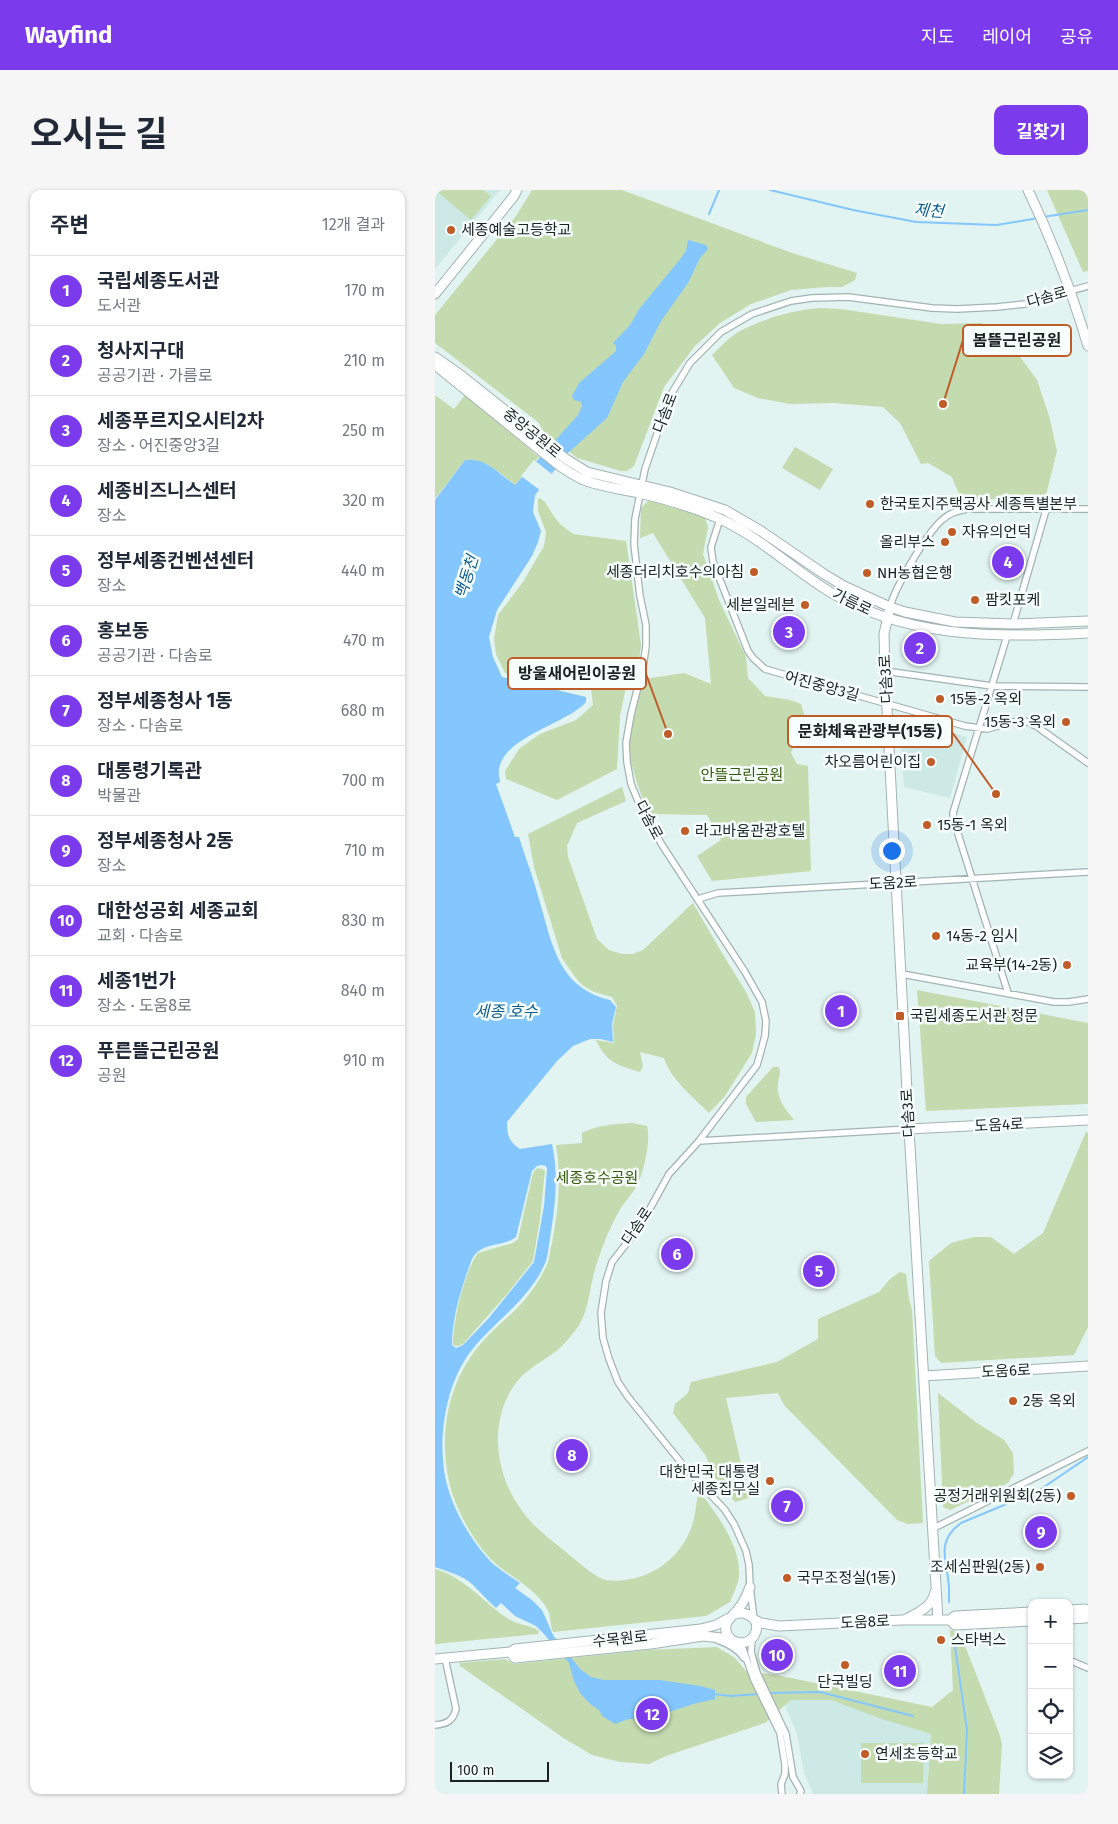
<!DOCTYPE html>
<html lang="ko">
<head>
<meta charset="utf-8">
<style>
	:root { --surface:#fff; --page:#f6f6f7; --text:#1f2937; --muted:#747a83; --line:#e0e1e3; --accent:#7c3aed }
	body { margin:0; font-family:"Fira Sans","Noto Sans KR",sans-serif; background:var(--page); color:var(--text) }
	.controls { position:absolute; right:15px; bottom:15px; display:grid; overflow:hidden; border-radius:10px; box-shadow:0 1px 4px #0004 }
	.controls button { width:45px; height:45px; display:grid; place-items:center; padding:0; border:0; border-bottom:1px solid var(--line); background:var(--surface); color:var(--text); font:25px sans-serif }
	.scale { position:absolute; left:15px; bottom:12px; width:99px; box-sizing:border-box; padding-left:5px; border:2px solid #1b2221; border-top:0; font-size:14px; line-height:18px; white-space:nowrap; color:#1b2221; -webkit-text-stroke:4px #f7fffd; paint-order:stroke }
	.you { position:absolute; left:456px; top:660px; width:18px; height:18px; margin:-12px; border:4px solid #fff; border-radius:50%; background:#1a73e8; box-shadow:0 0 0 8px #1a73e833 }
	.badge { display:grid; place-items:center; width:32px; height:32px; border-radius:50%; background:var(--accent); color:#fff; font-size:16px; font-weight:700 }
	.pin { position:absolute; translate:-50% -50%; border:2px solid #fff; box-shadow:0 1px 5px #0006 }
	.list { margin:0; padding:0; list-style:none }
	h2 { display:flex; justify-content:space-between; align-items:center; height:65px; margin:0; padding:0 20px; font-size:21px }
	h2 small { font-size:16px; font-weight:400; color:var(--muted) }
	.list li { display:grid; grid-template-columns:32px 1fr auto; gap:15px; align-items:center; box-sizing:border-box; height:70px; padding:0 20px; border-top:1px solid var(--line) }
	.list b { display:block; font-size:19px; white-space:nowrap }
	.list p { margin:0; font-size:16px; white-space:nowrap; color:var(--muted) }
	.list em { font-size:16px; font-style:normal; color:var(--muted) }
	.icon { flex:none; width:28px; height:28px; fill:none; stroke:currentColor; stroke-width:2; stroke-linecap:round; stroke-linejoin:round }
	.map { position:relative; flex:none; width:653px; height:1604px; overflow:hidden; border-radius:10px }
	header { display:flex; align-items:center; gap:30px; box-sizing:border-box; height:70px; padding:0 25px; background:var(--accent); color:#fff }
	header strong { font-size:24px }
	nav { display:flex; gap:28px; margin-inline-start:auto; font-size:18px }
	.intro { display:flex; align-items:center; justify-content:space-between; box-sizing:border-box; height:120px; padding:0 30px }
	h1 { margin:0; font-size:35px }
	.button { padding:12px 22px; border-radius:10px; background:var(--accent); color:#fff; font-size:18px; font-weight:700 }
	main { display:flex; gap:30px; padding:0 30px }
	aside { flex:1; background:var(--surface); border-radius:10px; box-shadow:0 1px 4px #0004 }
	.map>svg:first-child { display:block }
</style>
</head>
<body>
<header>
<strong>Wayfind</strong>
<nav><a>지도</a><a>레이어</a><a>공유</a></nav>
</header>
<div class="intro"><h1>오시는 길</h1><a class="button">길찾기</a></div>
<main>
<aside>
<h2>주변<small>12개 결과</small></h2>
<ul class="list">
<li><span class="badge">1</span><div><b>국립세종도서관</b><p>도서관</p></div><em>170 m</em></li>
<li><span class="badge">2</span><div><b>청사지구대</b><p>공공기관 · 가름로</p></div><em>210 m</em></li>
<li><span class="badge">3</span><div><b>세종푸르지오시티2차</b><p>장소 · 어진중앙3길</p></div><em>250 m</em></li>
<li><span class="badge">4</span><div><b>세종비즈니스센터</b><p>장소</p></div><em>320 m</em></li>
<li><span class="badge">5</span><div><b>정부세종컨벤션센터</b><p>장소</p></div><em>440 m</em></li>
<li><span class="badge">6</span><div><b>홍보동</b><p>공공기관 · 다솜로</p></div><em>470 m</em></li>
<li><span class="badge">7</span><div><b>정부세종청사 1동</b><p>장소 · 다솜로</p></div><em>680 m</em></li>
<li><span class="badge">8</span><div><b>대통령기록관</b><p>박물관</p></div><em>700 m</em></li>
<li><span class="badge">9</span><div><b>정부세종청사 2동</b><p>장소</p></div><em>710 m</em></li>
<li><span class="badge">10</span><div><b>대한성공회 세종교회</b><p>교회 · 다솜로</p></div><em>830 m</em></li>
<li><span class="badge">11</span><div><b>세종1번가</b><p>장소 · 도움8로</p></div><em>840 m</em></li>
<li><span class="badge">12</span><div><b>푸른뜰근린공원</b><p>공원</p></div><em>910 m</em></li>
</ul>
</aside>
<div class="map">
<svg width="653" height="1604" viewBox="0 0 653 1604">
	<rect width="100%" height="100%" fill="#e1f4f1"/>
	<path fill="#cce9e5" d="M0 0H65L0 79Z
		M470 529 532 547 515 608 469 597 464 533Z
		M356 1510H396L496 1544 492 1604H378L369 1583 362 1544 350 1516Z"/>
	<path fill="#c4daaf" d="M0 0H48L56 6 36 30Z
		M97 0H187L357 63 422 83 420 90 407 97H392L356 100 316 114 285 133 260 156 229 197 199 276 192 281H186L142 268 109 242 103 232 0 153V125L81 26Z
		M612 0H653V81L648 82Z
		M385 118 406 119 506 134 547 133 586 168 602 190 614 226 622 261 610 309H526L517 287 493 273 486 274 465 233 448 217 399 213 355 214 323 208 299 198 277 165C285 157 294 148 303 142 328 129 357 120 385 118Z
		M0 205 19 219 30 205 104 267 80 295C65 283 50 268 30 270L0 309Z
		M360 257 398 279 385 300 347 278Z
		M105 308 110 312 118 325 125 334 138 344 191 351 206 455 202 487 197 494 192 492 185 526 182 579 122 610 71 589 70 581 84 559 105 544 141 530 158 515 156 498 70 483 61 464 59 449 63 425 88 392 109 356 111 342 103 321V309Z
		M214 310 270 328 273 337 268 364 284 410 311 467 313 488 330 506 355 510 366 514 370 527 356 563 362 574 373 576 376 681 277 691 262 666 286 650 272 625 213 624 201 590 191 553 209 489 249 483 276 494 270 428 218 343 205 348 206 318Z
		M187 597 191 611 142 633 132 656 133 667 162 749 174 760 187 764H198L208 760 258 713 284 758 311 802 320 822 321 844 317 863 290 906 274 923C258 907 236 890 229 868L205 862 208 876 205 882C182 875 172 873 161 850L179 853 178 835 182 816 177 807 159 802 147 795 140 787 127 768 99 677 93 644Z
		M482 800 653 833V914L491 921Z
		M338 877H344C346 883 344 887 343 893 341 908 350 919 359 930L321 932 311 914V907Z
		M197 933 212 936C216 952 209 981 202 995 197 1005 188 1013 183 1023 173 1041 163 1067 158 1087 154 1104 153 1121 143 1137 136 1146 129 1155 120 1162 108 1171 94 1178 84 1189 52 1227 59 1285 88 1322 100 1339 117 1350 132 1363 142 1371 154 1382 165 1388 175 1394 200 1389 210 1385 234 1376 254 1353 259 1328 261 1320 261 1313 263 1305L268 1306C284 1328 306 1357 304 1386 303 1395 298 1404 295 1412L271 1426 118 1442C115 1435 116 1427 113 1420 102 1400 76 1387 60 1373 40 1355 19 1317 14 1291 3 1241 14 1188 49 1150 62 1135 80 1123 92 1107 99 1098 109 1083 113 1072 115 1066 115 1059 117 1053 123 1021 127 988 121 955L147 953V943C162 935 180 934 197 933Z
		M651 942 653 943V1137L639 1165 506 1173 500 1166 494 1071 516 1053 538 1047H556L579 1064 608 1043Z
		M103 978 110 980 105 1029 98 1071 72 1104 28 1154 22 1156 18 1155C18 1131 29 1082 43 1063L78 1053 83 1049 97 987 99 981Z
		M465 1082 471 1084 474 1109 477 1119 488 1333 473 1334 462 1330 349 1215 343 1203 291 1208 314 1308 300 1312 279 1287 271 1266 238 1223 240 1214 253 1203 256 1192 342 1172 383 1149V1129L444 1102 455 1089Z
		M503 1203 542 1233 569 1250 578 1263 579 1283 573 1293 515 1320 508 1317Z
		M0 1379C29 1387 48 1412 72 1428 81 1435 94 1434 104 1441L103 1444 0 1454Z
		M515 1440 525 1443 564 1543 567 1554 564 1604H492L496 1544 447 1529 396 1510H356L330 1533 231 1566 214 1574 185 1572 157 1565 130 1549 25 1476 24 1473 70 1469 79 1474 213 1460 282 1457 300 1468 311 1481 341 1485 497 1517 518 1500Z
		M426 1553H489L488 1593H426Z"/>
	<path fill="#84c7fe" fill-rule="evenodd" d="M253 50 271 55 273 59 265 68 253 93 226 131 209 164 188 192 172 228 133 263 100 305 98 322 106 341 103 352 97 366 62 420 54 447 58 467 67 487 151 507V512C132 534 67 547 64 580 63 584 65 588 65 592L61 594 80 647H84C90 667 98 686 103 706 117 751 121 797 175 810L181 817 177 834 178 852 165 849H155L138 856 122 871 72 932C72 945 74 952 85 959L117 954C124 985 120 1017 115 1048 114 1055 113 1064 111 1071 96 1109 60 1130 36 1161 10 1195 2 1250 11 1291 18 1320 35 1349 55 1371 63 1379 75 1386 85 1393L80 1398 97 1410 107 1420 118 1445 145 1479 156 1487 169 1490H225L265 1496 280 1500V1509L262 1513 221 1526 205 1529H194L180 1534 167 1526 164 1520 155 1514 145 1503 139 1491 134 1473 108 1443 101 1436 80 1426 66 1413 61 1418C52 1410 45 1402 37 1394 27 1385 13 1382 0 1377V310L30 270C51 267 64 284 80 295L143 225 147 216 146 212 139 210 137 206 144 193 181 161V156L178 153 195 135 204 119 246 68 251 61ZM107 975 111 976 112 979 109 1016 99 1072 53 1129 28 1155 21 1158 17 1155C17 1126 27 1096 37 1069 47 1051 67 1058 81 1047L97 981 102 976Z"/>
	<path fill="#e1f4f1" d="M99 270 118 285 106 301 86 286Z"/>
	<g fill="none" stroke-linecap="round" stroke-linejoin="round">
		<path stroke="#84c7fe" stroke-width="2" d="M335 0 418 20 481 32 561 35 604 28
			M274 24 284 0
			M608 27 653 20
			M606 1299 653 1267
			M514 1412C514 1407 514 1402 514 1397 512 1370 500 1352 526 1333L593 1305
			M519 1449 532 1540 529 1604
			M334 1503 385 1502 478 1526
			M279 1504 296 1506 324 1504"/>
		<defs>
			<path id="street" d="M285 329 276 357 278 372 313 461 318 468 330 479 530 536 552 539 578 532 590 531 601 536 653 573
				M455 417C460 397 492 343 507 330 514 323 523 321 532 319H653
				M578 434 611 320
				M572 446 518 623 519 631 573 803
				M450 481 557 496 653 497
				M263 709 283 703 653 682
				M467 784 619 812H634L653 809
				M264 951 474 939
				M497 1339 653 1261
				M319 1429 315 1397 314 1375 311 1361 299 1334 290 1320 248 1275 193 1207 183 1192 174 1169 168 1148 166 1123 171 1091 177 1072 206 1035 234 984 264 951 322 875 330 846 331 831 327 812 310 782 227 655 206 618 196 594 192 572 191 553 196 524 208 477 211 456V435L205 406 199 354 200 329 210 279 235 206 255 173 286 142 317 124 356 111 377 108 413 107 497 118 522 119 562 117 590 114 653 96
				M317 1449 316 1462 322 1483 351 1544 358 1587 366 1601 365 1604
				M282 1450C293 1454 302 1458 309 1468
				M302 1453 308 1459 319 1490 345 1543 350 1575V1584L346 1594 347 1604
				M634 1470 653 1478
				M0 1535C12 1534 18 1531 21 1519L10 1468"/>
			<path id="secondary" d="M0 104 79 6 82 0
				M455 417 449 444 450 481 474 939 503 1430
				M474 939 653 930
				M489 1186 653 1176
				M634 1420 650 1419 653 1421
				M298 1425C310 1419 327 1429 320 1444 314 1457 294 1455 291 1441 289 1430 299 1426 304 1418 309 1412 312 1405 315 1397
				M471 1429C484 1422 497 1417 500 1402
				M634 1429 651 1428 653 1426
				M320 1430 326 1433 344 1436 467 1430H515L520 1426 597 1422
				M515 1430 520 1435 597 1431
				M75 1462 80 1468 216 1454 268 1446 296 1449
				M0 1469 75 1462 80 1459 266 1439 281 1435 294 1428"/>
			<path id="primary" d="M593 0C617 50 637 102 653 156
				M0 167 27 186 131 269 152 282 235 302 290 320 326 341 389 384 409 396 455 417 470 422 520 432 578 434 653 431
				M0 175 126 277C133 281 141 287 149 290 166 297 186 299 204 303 231 309 257 317 283 328 321 345 352 374 387 397 466 449 562 448 653 443"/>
		</defs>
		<use href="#street" stroke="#a2b4b2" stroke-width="8"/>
		<use href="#secondary" stroke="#a2b4b2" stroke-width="11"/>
		<use href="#primary" stroke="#a2b4b2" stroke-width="11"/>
		<use href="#street" stroke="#fff" stroke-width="5.5"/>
		<use href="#secondary" stroke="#fff" stroke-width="9"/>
		<use href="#primary" stroke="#fff" stroke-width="9"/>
	</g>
	<g fill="#c05c28" stroke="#f7fffd" stroke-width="2">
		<circle cx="16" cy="40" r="5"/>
		<circle cx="435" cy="314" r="5"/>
		<circle cx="517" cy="342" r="5"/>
		<circle cx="510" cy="352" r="5"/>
		<circle cx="319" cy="382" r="5"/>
		<circle cx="432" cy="383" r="5"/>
		<circle cx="540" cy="410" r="5"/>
		<circle cx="370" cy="415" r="5"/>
		<circle cx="505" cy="509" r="5"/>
		<circle cx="631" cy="532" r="5"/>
		<circle cx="496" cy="572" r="5"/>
		<circle cx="492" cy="635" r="5"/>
		<circle cx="250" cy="641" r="5"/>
		<circle cx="501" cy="746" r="5"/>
		<circle cx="632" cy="775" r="5"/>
		<rect x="460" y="821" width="10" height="10" rx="2.5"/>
		<circle cx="578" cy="1211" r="5"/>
		<circle cx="335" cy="1291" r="5"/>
		<circle cx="636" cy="1306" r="5"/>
		<circle cx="605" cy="1377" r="5"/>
		<circle cx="352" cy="1388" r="5"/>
		<circle cx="506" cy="1450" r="5"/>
		<circle cx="410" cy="1475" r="5"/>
		<circle cx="430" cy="1564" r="5"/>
	</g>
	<g text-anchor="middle" stroke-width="5" stroke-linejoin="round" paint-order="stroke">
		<g font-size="15" fill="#1b2221" stroke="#f7fffd" text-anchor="start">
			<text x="26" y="45">세종예술고등학교</text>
			<text x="445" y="319">한국토지주택공사 세종특별본부</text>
			<text x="527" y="347">자유의언덕</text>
			<text x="500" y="357" text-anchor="end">올리부스</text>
			<text x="309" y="387" text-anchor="end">세종더리치호수의아침</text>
			<text x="442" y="388">NH농협은행</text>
			<text x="550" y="415">팜킷포케</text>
			<text x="360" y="420" text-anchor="end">세븐일레븐</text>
			<text x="515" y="514">15동-2 옥외</text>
			<text x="621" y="537" text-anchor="end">15동-3 옥외</text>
			<text x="486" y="577" text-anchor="end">차오름어린이집</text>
			<text x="502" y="640">15동-1 옥외</text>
			<text x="260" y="646">라고바움관광호텔</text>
			<text x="511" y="751">14동-2 임시</text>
			<text x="622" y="780" text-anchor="end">교육부(14-2동)</text>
			<text x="475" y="831">국립세종도서관 정문</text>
			<text x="588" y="1216">2동 옥외</text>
			<text x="325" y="1287" text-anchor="end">대한민국 대통령<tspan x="325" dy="17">세종집무실</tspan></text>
			<text x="626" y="1311" text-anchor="end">공정거래위원회(2동)</text>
			<text x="595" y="1382" text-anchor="end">조세심판원(2동)</text>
			<text x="362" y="1393">국무조정실(1동)</text>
			<text x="516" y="1455">스타벅스</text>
			<text x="410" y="1497" text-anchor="middle">단국빌딩</text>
			<text x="440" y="1569">연세초등학교</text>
		</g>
		<g font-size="15" fill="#1b2221" stroke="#f7fffd">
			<text transform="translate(612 107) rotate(-16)" y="5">다솜로</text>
			<text transform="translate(230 223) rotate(-69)" y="5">다솜로</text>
			<text transform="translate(97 243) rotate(39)" y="5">중앙공원로</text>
			<text transform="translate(417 412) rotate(26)" y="5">가름로</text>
			<text transform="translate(451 489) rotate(-93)" y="5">다솜3로</text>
			<text transform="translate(387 496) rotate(15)" y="5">어진중앙3길</text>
			<text transform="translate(214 630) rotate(62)" y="5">다솜로</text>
			<text transform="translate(458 693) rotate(-3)" y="5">도움2로</text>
			<text transform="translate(473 923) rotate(-93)" y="5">다솜3로</text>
			<text transform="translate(564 935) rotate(-3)" y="5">도움4로</text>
			<text transform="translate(202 1036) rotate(-56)" y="5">다솜로</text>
			<text transform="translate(571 1181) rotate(-3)" y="5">도움6로</text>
			<text transform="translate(430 1432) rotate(-3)" y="5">도움8로</text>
			<text transform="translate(185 1449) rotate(-6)" y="5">수목원로</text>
		</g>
		<g font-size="15" fill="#39590c" stroke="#f7fffd">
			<text x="307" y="590">안뜰근린공원</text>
			<text x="162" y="993">세종호수공원</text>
		</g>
		<g font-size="16" font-style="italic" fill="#0e5c8e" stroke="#f7fffd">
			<text transform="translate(494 20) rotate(5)" y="6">제천</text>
			<text transform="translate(31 387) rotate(-73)" y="6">백동천</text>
			<text x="71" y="827">세종 호수</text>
		</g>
	</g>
	<path fill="none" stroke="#c05c28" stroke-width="2" d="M508 214L528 150M233 544L211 484M561 604L517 542"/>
	<g fill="#c05c28" stroke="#f7fffd" stroke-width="2">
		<circle cx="508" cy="214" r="5"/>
		<circle cx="233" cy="544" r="5"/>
		<circle cx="561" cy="604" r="5"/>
	</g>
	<g fill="#f7fffd" stroke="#c05c28" stroke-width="2">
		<rect x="528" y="135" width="108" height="31" rx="5"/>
		<rect x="73" y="468" width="138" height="31" rx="5"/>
		<rect x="353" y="526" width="164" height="31" rx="5"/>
	</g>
	<g font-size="16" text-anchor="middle" font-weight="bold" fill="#1b2221">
		<text x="582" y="156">봄뜰근린공원</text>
		<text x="142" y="489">방울새어린이공원</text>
		<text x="435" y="547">문화체육관광부(15동)</text>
	</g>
</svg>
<div class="controls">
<button>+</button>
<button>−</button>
<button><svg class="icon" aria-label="locate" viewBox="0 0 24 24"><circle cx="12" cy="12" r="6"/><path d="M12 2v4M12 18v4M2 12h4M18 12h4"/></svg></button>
<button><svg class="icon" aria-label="layers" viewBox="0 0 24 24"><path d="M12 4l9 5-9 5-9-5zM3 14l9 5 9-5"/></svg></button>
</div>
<div class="scale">100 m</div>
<div class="you"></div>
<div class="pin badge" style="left:406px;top:821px">1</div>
<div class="pin badge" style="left:485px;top:458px">2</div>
<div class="pin badge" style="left:354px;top:442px">3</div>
<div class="pin badge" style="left:573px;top:372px">4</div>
<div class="pin badge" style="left:384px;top:1081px">5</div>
<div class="pin badge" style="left:242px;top:1064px">6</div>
<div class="pin badge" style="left:352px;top:1316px">7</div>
<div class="pin badge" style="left:137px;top:1265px">8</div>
<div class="pin badge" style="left:606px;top:1342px">9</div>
<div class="pin badge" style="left:342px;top:1465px">10</div>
<div class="pin badge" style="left:465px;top:1481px">11</div>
<div class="pin badge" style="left:217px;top:1524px">12</div>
</div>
</main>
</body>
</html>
